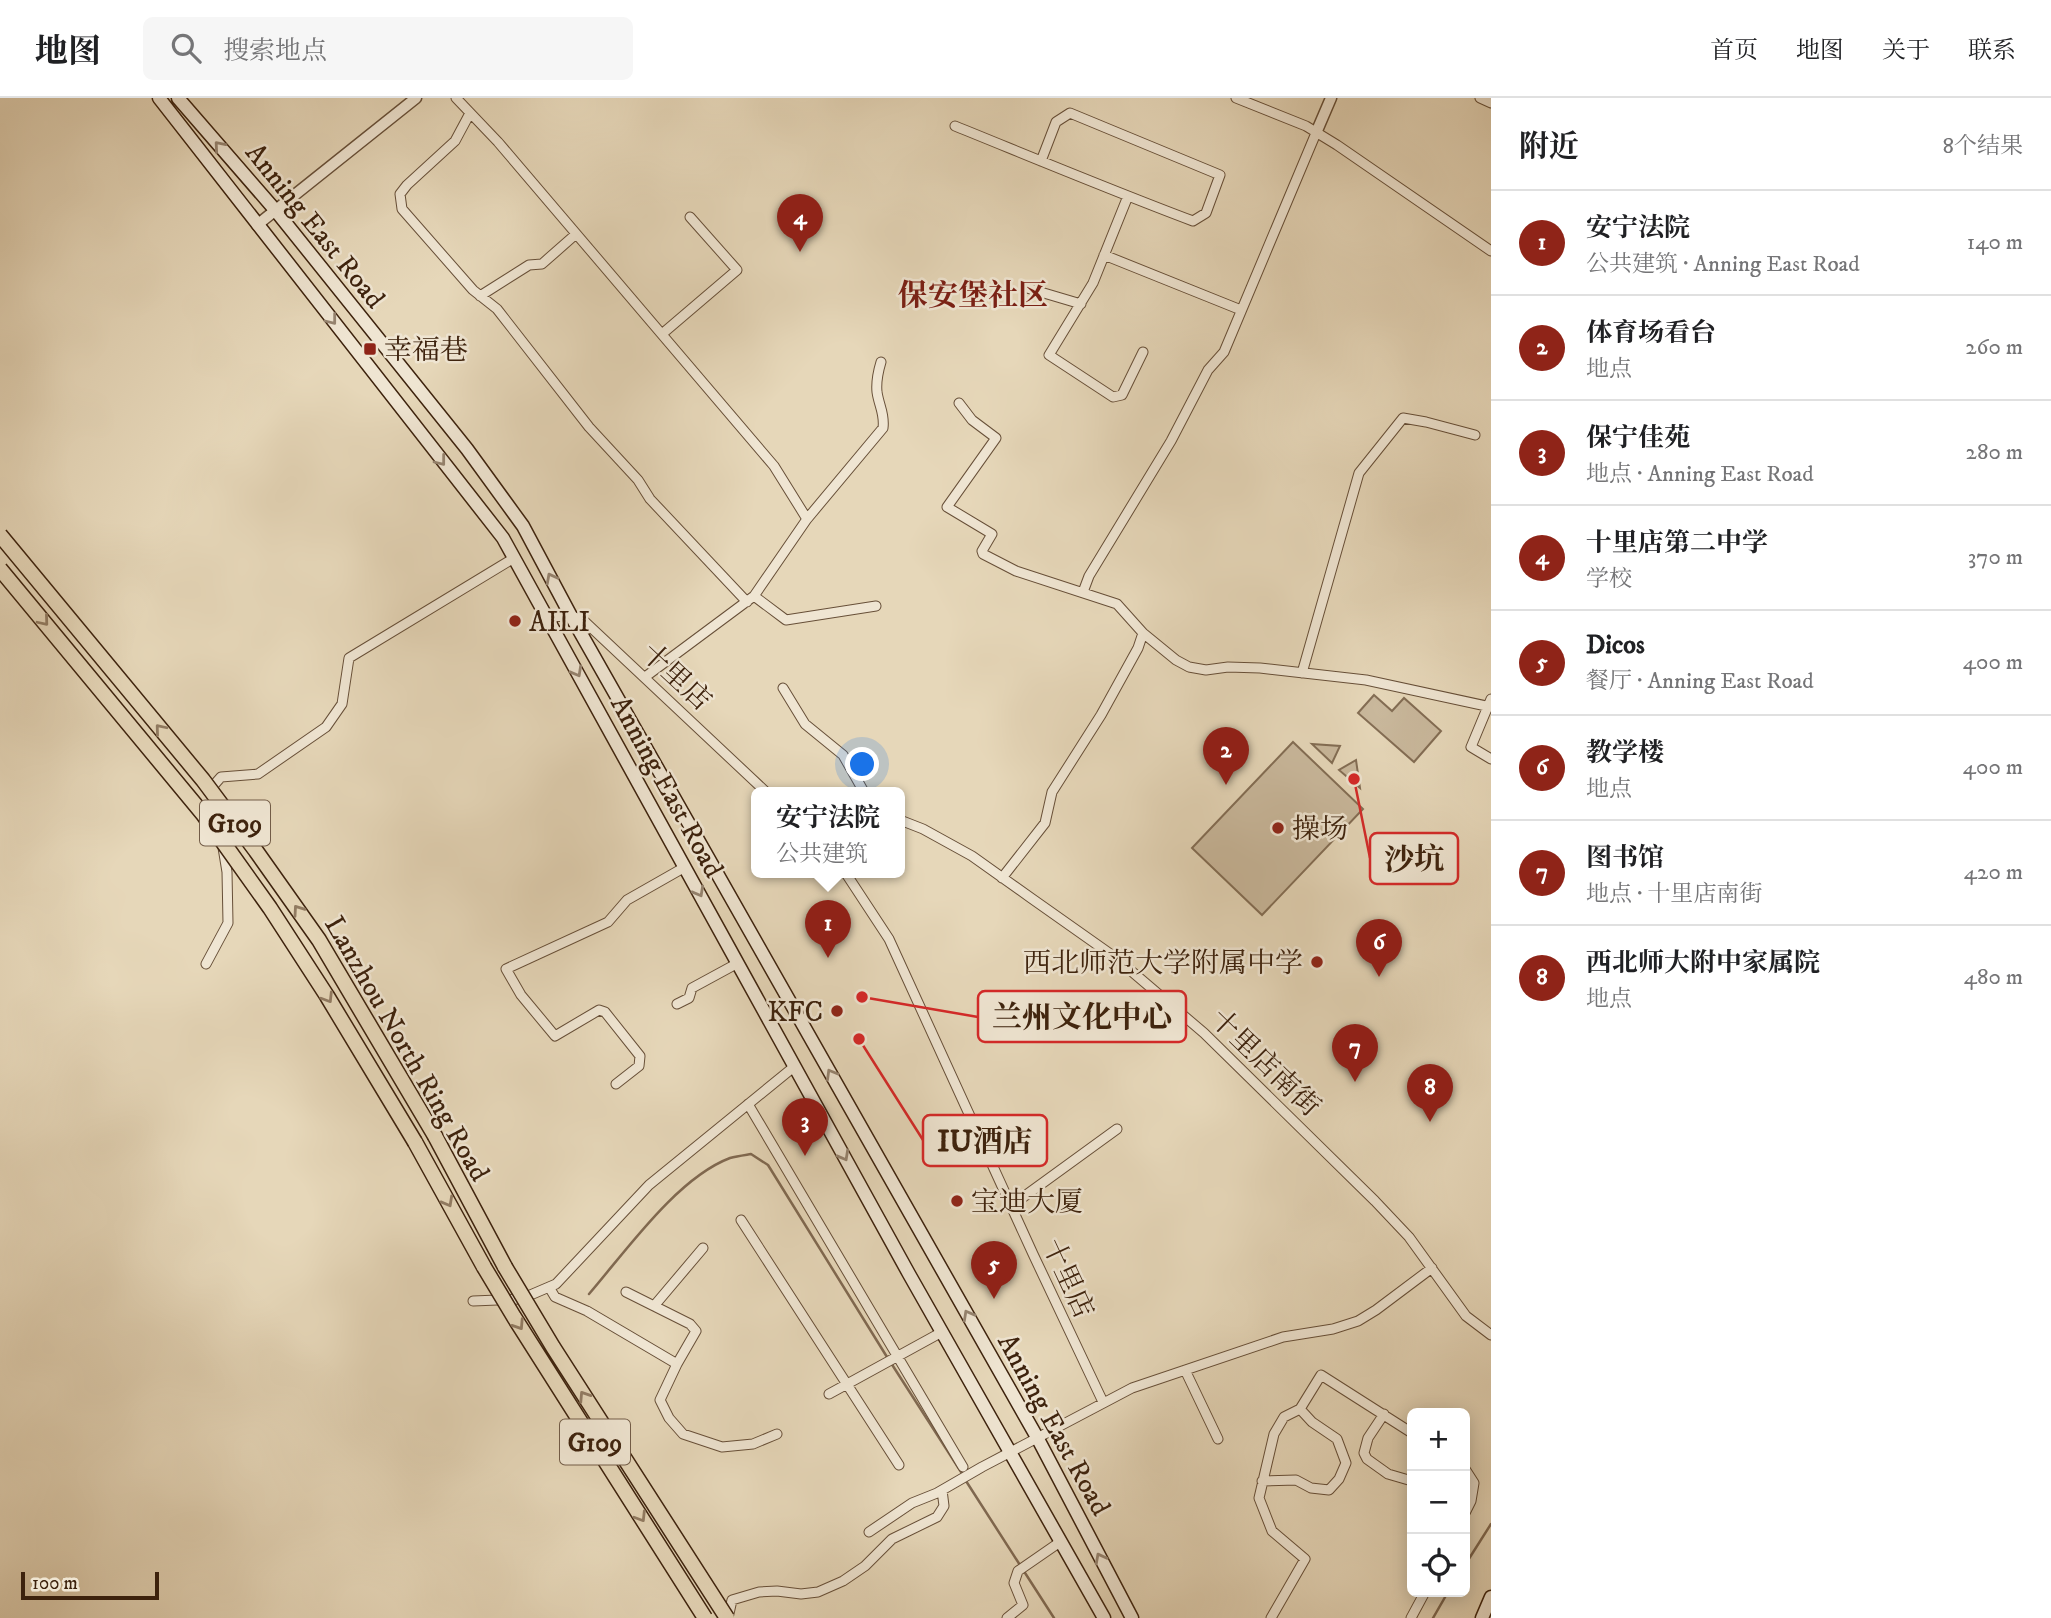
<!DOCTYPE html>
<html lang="zh">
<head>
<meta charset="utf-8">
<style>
	:root { --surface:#fff; --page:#f6f6f6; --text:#202124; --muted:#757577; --line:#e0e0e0; --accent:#8f2418 }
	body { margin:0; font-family:"IM FELL DW Pica","Noto Serif SC",serif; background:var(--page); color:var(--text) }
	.controls { position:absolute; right:21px; bottom:21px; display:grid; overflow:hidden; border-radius:10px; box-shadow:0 4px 18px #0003 }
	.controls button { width:63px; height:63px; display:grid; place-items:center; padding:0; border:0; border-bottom:2px solid var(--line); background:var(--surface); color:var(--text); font:35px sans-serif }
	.scale { position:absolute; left:21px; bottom:18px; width:138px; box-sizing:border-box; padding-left:7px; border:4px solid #3d220d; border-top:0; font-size:19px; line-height:24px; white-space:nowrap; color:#3d220d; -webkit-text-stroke:5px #efe5d2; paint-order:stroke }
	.you { position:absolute; left:863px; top:667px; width:24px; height:24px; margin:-18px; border:5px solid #fff; border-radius:50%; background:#1a73e8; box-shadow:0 0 0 10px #1a73e833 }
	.badge { display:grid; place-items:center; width:46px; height:46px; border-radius:50%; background:var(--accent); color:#fff; font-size:23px; font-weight:700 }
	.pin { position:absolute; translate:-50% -58px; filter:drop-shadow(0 2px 4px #0008) }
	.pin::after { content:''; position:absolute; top:37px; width:24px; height:21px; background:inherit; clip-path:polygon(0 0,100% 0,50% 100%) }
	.popup { position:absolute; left:751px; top:689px; width:154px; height:91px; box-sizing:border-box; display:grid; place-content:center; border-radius:10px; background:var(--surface); filter:drop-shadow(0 2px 5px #0005); font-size:23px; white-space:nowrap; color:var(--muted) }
	.popup b { font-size:26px; color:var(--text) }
	.popup::after { content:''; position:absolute; left:50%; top:100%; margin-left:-14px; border:14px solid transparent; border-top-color:var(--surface) }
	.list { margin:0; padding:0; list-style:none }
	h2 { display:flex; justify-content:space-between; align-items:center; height:91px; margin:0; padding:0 28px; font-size:30px }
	h2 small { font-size:23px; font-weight:400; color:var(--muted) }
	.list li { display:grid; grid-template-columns:46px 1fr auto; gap:21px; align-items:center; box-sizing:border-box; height:105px; padding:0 28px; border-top:2px solid var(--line) }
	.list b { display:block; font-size:26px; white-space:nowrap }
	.list p { margin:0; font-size:23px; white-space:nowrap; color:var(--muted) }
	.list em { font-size:23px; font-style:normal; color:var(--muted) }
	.icon { flex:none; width:38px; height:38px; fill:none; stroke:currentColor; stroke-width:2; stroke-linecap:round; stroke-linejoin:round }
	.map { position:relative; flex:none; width:1491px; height:1520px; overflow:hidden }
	header { display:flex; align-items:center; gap:42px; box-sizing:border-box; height:98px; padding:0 35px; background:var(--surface); border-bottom:2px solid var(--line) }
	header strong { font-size:33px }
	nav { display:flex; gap:38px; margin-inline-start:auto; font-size:24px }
	.search { width:490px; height:63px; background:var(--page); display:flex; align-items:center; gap:18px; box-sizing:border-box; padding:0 24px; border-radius:10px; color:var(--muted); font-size:26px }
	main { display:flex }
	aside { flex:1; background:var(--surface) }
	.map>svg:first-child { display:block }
</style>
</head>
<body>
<header>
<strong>地图</strong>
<div class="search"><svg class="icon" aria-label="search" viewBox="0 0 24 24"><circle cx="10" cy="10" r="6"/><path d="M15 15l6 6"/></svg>搜索地点</div>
<nav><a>首页</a><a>地图</a><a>关于</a><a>联系</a></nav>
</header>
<main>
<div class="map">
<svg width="1491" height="1520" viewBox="0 0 1491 1520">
	<rect width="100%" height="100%" fill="#e6d7b9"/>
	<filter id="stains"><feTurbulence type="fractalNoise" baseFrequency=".00286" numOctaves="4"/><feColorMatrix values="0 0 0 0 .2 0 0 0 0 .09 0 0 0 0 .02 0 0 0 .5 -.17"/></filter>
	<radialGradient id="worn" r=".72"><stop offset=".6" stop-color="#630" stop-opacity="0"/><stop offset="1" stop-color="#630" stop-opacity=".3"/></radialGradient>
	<path fill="#c9b89c" stroke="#836d54" stroke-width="2" d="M1374 597 1392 613 1404 600 1441 633 1414 664 1358 615Z
		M1293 644 1363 711 1262 817 1192 750Z
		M1312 646 1340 648 1332 665Z
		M1356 662 1360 690 1339 672Z"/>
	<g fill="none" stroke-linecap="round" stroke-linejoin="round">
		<path stroke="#806951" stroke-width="2.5" d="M589 1196C626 1153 677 1080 730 1060 737 1058 745 1057 751 1056L768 1067 887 1259
			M891 1265 963 1377
			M966 1383 1054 1520
			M1465 1467 1491 1426
			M1433 1520 1448 1494"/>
		<defs>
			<path id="minor" d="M456 0 498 44 774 368 807 421
				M1236 0 1306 28 1337 47 1491 153
				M1480 0 1491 5
				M470 15 455 43 407 87 400 96 402 111 473 192 497 211 589 329 638 382 650 401 747 504
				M955 28C1034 60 1113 93 1193 123L1206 115 1220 77 1070 15 1056 24 1041 63
				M1128 98 1093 185 1049 257 1113 299 1122 297 1143 254
				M1104 157 1241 212
				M1027 190 1081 206
				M480 198 529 167 542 166 576 136
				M662 236 737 172 690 119
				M959 305 972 322 996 340 947 409 992 436 982 453 983 456 1016 473 1117 506 1143 535 1176 562 1189 569 1206 572 1228 569 1260 570 1366 582 1491 609
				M1083 494 1089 478 1171 343 1208 272 1224 254 1316 35
				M754 498 786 522 876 508
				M547 519 571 518 582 521 766 694
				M1302 575 1359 375 1403 320 1426 324 1475 337
				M645 579 754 498 807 421 883 330C885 316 879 308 877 294 876 284 878 274 881 264
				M783 590 805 626 843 657 864 694
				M1491 601 1471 649 1491 661
				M900 722 923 731 972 758 1031 800 1116 860 1204 935 1375 1103 1409 1139 1466 1218 1491 1237
				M845 774 889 841 1033 1156 1103 1304
				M1002 780 1045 725 1052 694 1101 617 1138 550 1143 535
				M206 866 228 825 227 774 213 688 221 679 258 676 326 629 342 606 349 560 514 460
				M677 906 689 900 692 890 738 865
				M616 986 639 968 640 958 605 914 599 912 555 938 521 897 506 871 608 824 627 802 685 769
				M748 1006 963 1369
				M1011 1108 1117 1031
				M741 1122 899 1367
				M549 1189 555 1199 587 1213 677 1266
				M626 1194 690 1226 696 1233 677 1266 660 1302 669 1320 683 1336 722 1349 753 1346 777 1336
				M473 1203 521 1201 556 1186 649 1087 795 968
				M654 1208 703 1150
				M1185 1272 1218 1341
				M829 1296 942 1234
				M1384 1316 1368 1340 1364 1355 1367 1361 1388 1376 1412 1383
				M1465 1371 1474 1385 1471 1403 1465 1415
				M1262 1383 1296 1382 1311 1390 1329 1392 1339 1381 1346 1365 1337 1341 1312 1324 1300 1311
				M869 1434 912 1405 937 1395 982 1369 1132 1290 1283 1239 1333 1231 1358 1223 1376 1212 1432 1170
				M728 1520 732 1502 759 1494 777 1493 801 1496 818 1494 843 1483 865 1468 892 1441 937 1419 944 1408 942 1392
				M1007 1520 1023 1507 1014 1485 1018 1473 1060 1444
				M1271 1520 1305 1461 1272 1433 1259 1400 1274 1336 1284 1319 1300 1311 1321 1277 1412 1335
				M1411 1520 1425 1494"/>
			<path id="tertiary" d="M1316 35 1331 0
				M257 127 416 0"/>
			<path id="secondary" d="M159 0 503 440 909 1176 1104 1520
				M178 0 276 113 467 351 523 428 571 518 1038 1341 1132 1520
				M1482 1520 1491 1499"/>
			<path id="trunk" d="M435 1038 505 1169
				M415 1044 484 1169"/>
		</defs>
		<use href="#minor" stroke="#674f38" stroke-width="11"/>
		<use href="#tertiary" stroke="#674f38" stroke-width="13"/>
		<use href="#secondary" stroke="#3d220d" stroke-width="15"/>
		<use href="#trunk" stroke="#3d220d" stroke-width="17"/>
		<use href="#minor" stroke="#efe5d2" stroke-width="9"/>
		<use href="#tertiary" stroke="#efe5d2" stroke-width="10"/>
		<use href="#secondary" stroke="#efe5d2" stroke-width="12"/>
		<use href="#trunk" stroke="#e6d7b9" stroke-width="14"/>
		<defs>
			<path id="trunk-bridge" d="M0 437 203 682 256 753 319 842 435 1038
				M0 471 203 716 270 810 327 898 415 1044
				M484 1169 514 1219 705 1520
				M505 1169 553 1249 727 1520"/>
		</defs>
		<use href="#trunk-bridge" stroke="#3d220d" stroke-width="17" stroke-linecap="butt"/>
		<use href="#trunk-bridge" stroke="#e6d7b9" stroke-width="14"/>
	</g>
	<defs><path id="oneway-chevron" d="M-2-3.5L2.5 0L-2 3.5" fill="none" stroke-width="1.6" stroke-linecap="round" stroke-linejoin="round" transform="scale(1.75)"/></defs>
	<g stroke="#968470">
		<use href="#oneway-chevron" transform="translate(219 48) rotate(-131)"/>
		<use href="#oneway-chevron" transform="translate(332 222) rotate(52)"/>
		<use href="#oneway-chevron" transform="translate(441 363) rotate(52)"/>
		<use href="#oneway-chevron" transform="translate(551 480) rotate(-118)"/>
		<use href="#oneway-chevron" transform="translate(577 574) rotate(61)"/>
		<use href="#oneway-chevron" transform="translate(699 794) rotate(61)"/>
		<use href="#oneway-chevron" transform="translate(831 976) rotate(-120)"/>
		<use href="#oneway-chevron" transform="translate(844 1058) rotate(61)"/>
		<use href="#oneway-chevron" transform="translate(968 1217) rotate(-119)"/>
		<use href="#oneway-chevron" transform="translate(1100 1460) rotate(-118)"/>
	</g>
	<g stroke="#927c63">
		<use href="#oneway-chevron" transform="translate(44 523) rotate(50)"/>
		<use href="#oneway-chevron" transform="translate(160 631) rotate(-130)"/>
		<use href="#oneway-chevron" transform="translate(298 812) rotate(-125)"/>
		<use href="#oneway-chevron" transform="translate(328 900) rotate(58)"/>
		<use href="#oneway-chevron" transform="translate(448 1104) rotate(61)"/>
		<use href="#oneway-chevron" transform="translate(519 1227) rotate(57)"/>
		<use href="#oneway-chevron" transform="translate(584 1298) rotate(-123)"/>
		<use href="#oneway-chevron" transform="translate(641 1419) rotate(58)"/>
	</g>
	<g fill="#8f2418" stroke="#efe5d2" stroke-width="2.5">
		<rect x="363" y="244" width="14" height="14" rx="3.5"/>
		<circle cx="515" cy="523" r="7"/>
		<circle cx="1278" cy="730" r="7"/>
		<circle cx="1317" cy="864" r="7"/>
		<circle cx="837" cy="913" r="7"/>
		<circle cx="957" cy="1103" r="7"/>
	</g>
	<g text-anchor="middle" stroke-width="5" stroke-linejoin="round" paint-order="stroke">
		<g fill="#efe5d2" stroke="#725c48" stroke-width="2">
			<rect x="200" y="702.5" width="70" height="45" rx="5"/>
			<rect x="560" y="1321.5" width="70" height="45" rx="5"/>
		</g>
		<g font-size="26" font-weight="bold" fill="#3d220d">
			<text x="235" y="734">G109</text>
			<text x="595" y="1353">G109</text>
		</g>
		<g font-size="28" fill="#3d220d" stroke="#efe5d2">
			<text transform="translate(316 127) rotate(51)" y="10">Anning East Road</text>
			<text transform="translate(677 578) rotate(43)" y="10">十里店</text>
			<text transform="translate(668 688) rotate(61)" y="10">Anning East Road</text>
			<text transform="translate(408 950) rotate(60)" y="10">Lanzhou North Ring Road</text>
			<text transform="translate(1266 964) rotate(44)" y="10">十里店南街</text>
			<text transform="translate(1069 1180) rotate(65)" y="10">十里店</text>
			<text transform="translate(1055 1326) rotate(61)" y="10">Anning East Road</text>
		</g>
		<g font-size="28" fill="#3d220d" stroke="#efe5d2" text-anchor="start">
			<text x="384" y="261">幸福巷</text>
			<text x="529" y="533">AILI</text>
			<text x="1292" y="740">操场</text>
			<text x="1303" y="874" text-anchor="end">西北师范大学附属中学</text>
			<text x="823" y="923" text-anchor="end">KFC</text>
			<text x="971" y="1113">宝迪大厦</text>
		</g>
		<g font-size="30" font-weight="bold" fill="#7a1f14" stroke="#efe5d2">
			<text x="973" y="207">保安堡社区</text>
		</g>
	</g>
	<path fill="none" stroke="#d62828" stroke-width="2.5" d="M1354 681L1370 760M862 899L978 919M859 941L923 1042"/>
	<g fill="#d62828" stroke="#efe5d2" stroke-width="2.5">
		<circle cx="1354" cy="681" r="7"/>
		<circle cx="862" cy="899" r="7"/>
		<circle cx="859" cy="941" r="7"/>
	</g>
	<g fill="#efe5d2" stroke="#d62828" stroke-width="2.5">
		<rect x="1370" y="735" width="88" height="51" rx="7"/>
		<rect x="978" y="893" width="208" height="51" rx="7"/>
		<rect x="923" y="1017" width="124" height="51" rx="7"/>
	</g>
	<g font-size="30" text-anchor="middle" font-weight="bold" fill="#3d220d">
		<text x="1414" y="771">沙坑</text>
		<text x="1082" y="929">兰州文化中心</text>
		<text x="985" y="1053">IU酒店</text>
	</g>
	<rect width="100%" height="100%" filter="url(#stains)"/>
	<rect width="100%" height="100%" fill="url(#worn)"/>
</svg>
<div class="controls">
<button>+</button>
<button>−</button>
<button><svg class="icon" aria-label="locate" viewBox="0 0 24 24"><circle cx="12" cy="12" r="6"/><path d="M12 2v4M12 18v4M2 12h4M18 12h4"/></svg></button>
</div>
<div class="scale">100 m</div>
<div class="you"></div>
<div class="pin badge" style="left:828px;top:860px">1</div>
<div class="popup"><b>安宁法院</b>公共建筑</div>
<div class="pin badge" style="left:1226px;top:687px">2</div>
<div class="pin badge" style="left:805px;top:1058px">3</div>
<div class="pin badge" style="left:800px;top:154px">4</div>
<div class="pin badge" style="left:994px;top:1201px">5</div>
<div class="pin badge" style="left:1379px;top:879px">6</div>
<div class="pin badge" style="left:1355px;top:984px">7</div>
<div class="pin badge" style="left:1430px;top:1024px">8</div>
</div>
<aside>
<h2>附近<small>8个结果</small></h2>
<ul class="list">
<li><span class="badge">1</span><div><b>安宁法院</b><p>公共建筑 · Anning East Road</p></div><em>140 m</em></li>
<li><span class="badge">2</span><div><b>体育场看台</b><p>地点</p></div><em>260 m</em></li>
<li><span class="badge">3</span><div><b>保宁佳苑</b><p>地点 · Anning East Road</p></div><em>280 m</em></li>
<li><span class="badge">4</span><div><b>十里店第二中学</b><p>学校</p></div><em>370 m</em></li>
<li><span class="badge">5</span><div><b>Dicos</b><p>餐厅 · Anning East Road</p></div><em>400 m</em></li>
<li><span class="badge">6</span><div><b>教学楼</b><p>地点</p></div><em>400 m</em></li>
<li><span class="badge">7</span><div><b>图书馆</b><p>地点 · 十里店南街</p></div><em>420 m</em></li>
<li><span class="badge">8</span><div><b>西北师大附中家属院</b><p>地点</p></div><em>480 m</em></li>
</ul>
</aside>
</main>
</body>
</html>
